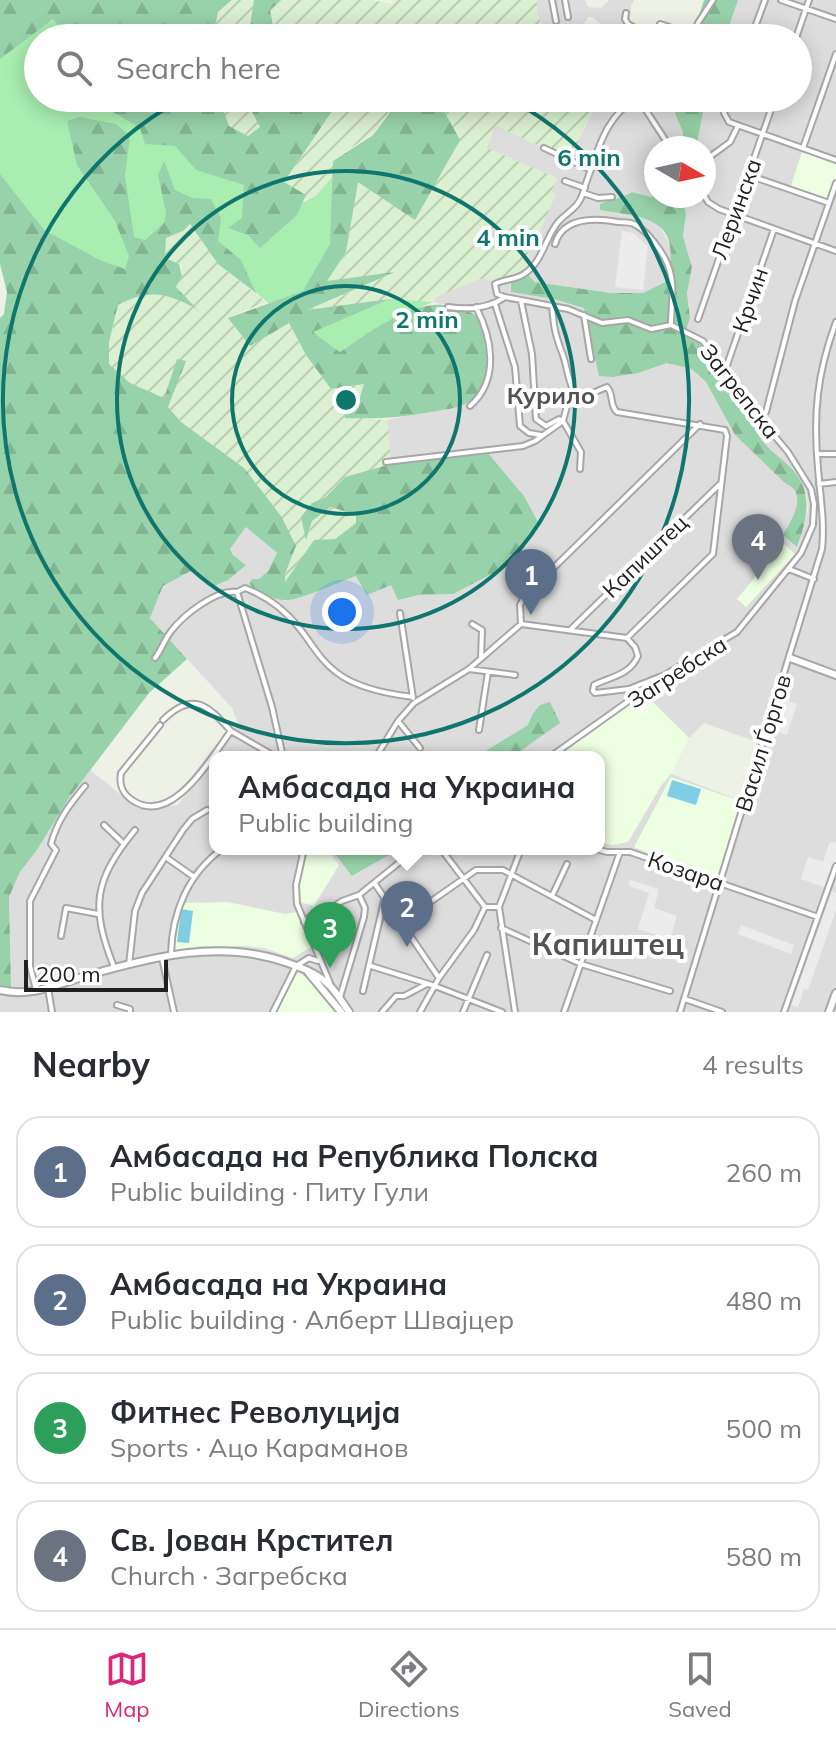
<!DOCTYPE html>
<html lang="en">
<head>
<meta charset="utf-8">
<style>
	:root { --surface:#fff; --page:#f2f2f3; --text:#2b2b33; --muted:#7c7c81; --line:#e1e1e2; --accent:#db2777 }
	body { margin:0; font-family:Mulish,sans-serif; background:var(--page); color:var(--text) }
	.compass { position:absolute; left:644px; top:136px; width:72px; height:72px; border-radius:50%; background:var(--surface); box-shadow:0 4px 20px #0003; rotate:99deg }
	.scale { position:absolute; left:24px; bottom:20px; width:144px; box-sizing:border-box; padding-left:8px; border:4px solid #202020; border-top:0; font-size:22px; line-height:28px; white-space:nowrap; color:#202020; -webkit-text-stroke:6px #fff; paint-order:stroke }
	.you { position:absolute; left:342px; top:612px; width:28px; height:28px; margin:-20px; border:6px solid #fff; border-radius:50%; background:#1a73e8; box-shadow:0 0 0 12px #1a73e833 }
	.badge { display:grid; place-items:center; width:52px; height:52px; border-radius:50%; background:var(--accent); color:#fff; font-size:26px; font-weight:700 }
	.pin { position:absolute; translate:-50% -66px; filter:drop-shadow(0 2px 4px #0008) }
	.pin::after { content:''; position:absolute; top:42px; width:28px; height:24px; background:inherit; clip-path:polygon(0 0,100% 0,50% 100%) }
	.popup { position:absolute; left:209px; top:751px; width:396px; height:104px; box-sizing:border-box; display:grid; place-content:center; border-radius:16px; background:var(--surface); filter:drop-shadow(0 2px 6px #0005); font-size:26px; white-space:nowrap; color:var(--muted) }
	.popup b { font-size:30px; color:var(--text) }
	.popup::after { content:''; position:absolute; left:50%; top:100%; margin-left:-16px; border:16px solid transparent; border-top-color:var(--surface) }
	.list { margin:0; padding:0; list-style:none }
	h2 { display:flex; justify-content:space-between; align-items:center; height:104px; margin:0; padding:0 32px; font-size:34px }
	h2 small { font-size:26px; font-weight:400; color:var(--muted) }
	.list li { display:grid; grid-template-columns:52px 1fr auto; gap:24px; align-items:center; box-sizing:border-box; height:112px; margin:0 16px 16px; padding:0 16px; border:2px solid var(--line); border-radius:24px }
	.list b { display:block; font-size:30px; white-space:nowrap }
	.list p { margin:0; font-size:26px; white-space:nowrap; color:var(--muted) }
	.list em { font-size:26px; font-style:normal; color:var(--muted) }
	.icon { flex:none; width:44px; height:44px; fill:none; stroke:currentColor; stroke-width:2; stroke-linecap:round; stroke-linejoin:round }
	.map { position:relative; flex:none; width:836px; height:1012px; overflow:hidden }
	.search { position:absolute; background:var(--surface); box-shadow:0 4px 20px #0003; left:24px; right:24px; top:24px; height:88px; display:flex; align-items:center; gap:20px; box-sizing:border-box; padding:0 28px; border-radius:44px; color:var(--muted); font-size:30px }
	.sheet { height:616px; background:var(--surface) }
	nav { display:flex; justify-content:space-around; align-items:center; box-sizing:border-box; height:112px; border-top:2px solid var(--line); background:var(--surface); font-size:22px; color:var(--muted) }
	nav a { display:grid; justify-items:center; gap:4px }
	nav .on { color:var(--accent) }
	.map>svg:first-child { display:block }
</style>
</head>
<body>
<div class="map">
<svg width="836" height="1012" viewBox="0 0 836 1012">
	<defs>
		<pattern id="farmland-furrows" width="10" height="10" patternUnits="userSpaceOnUse" patternTransform="scale(2)"><rect width="10" height="10" fill="#daf0d0"/><path d="M-1 1l2-2M0 10L10 0M9 11l2-2" fill="none" stroke="#bbceb2"/></pattern>
		<pattern id="forest-firs" width="22" height="20" patternUnits="userSpaceOnUse" patternTransform="scale(2)"><rect width="22" height="20" fill="#98d2aa"/><path d="M5 1l3.5 6h-7zM16 11l3.5 6h-7z" fill="#83b492"/></pattern>
	</defs>
	<rect width="100%" height="100%" fill="#eef1e6"/>
	<path fill="#dedddd" fill-rule="evenodd" d="M537 0H585L588 7 601 8 609 0H634L631 6 630 19 618 38H614L593 17H588L581 29 563 38H549L537 14Z
		M738 0H836V1012H0V985L11 987 9 897 20 872 37 850 69 798 90 770 139 809 178 805 238 723 232 708 150 618 163 586 194 570 245 564 232 555 230 549 246 527 277 553 268 571 259 579 289 600 356 576 391 585 399 600 419 595 453 594 420 460 391 464 388 435 387 420 438 410 468 310 433 302 438 296 480 278 511 281 554 299 584 307 658 365 667 363 680 364 693 369 706 382 735 435 785 483 791 485 797 496 798 546 808 511 807 496 797 474 762 442 710 352 686 330 690 318 687 293 692 267 683 236 686 215 683 196H704V148H696L706 98H798V38H725ZM645 695 689 738 704 723 757 742 739 800 671 774 613 845 599 842V849H400L353 876 331 849H215V757H463L469 752H484L529 725 532 715 559 723 512 757H558Z
		M599 98H677L679 104 675 115 683 132V148H656V196H665L651 197 632 192 623 198H614L630 215 658 223 668 241 673 257 667 281 643 293H611L535 282 526 273 483 243 486 228 544 218 556 194 551 192 557 178 486 148 495 124 569 161Z"/>
	<path fill="#ecffe0" d="M803 148 836 160V183L829 203 790 189Z
		M783 543 795 554 746 607 737 599Z
		M645 694 689 738 671 774 664 781 628 842 613 845 599 842V757H558L560 752Z
		M671 777 743 802 718 883 634 847Z
		M308 849H327L339 865 314 906 300 902 299 888Z
		M228 902 285 914 297 912 311 947 293 958 264 948 244 946H200L174 950 181 903Z
		M298 971 316 986 335 1012H276Z"/>
	<path fill="url(#farmland-furrows)" d="M234 0H254L248 38H213L218 12Z
		M281 0H371L392 4 394 0H537V14L549 38H302L305 29 273 25 270 10Z
		M219 98H245L261 128 248 136 229 126Z
		M341 98H400L373 133 333 160 334 175 317 195 302 201 284 182Z
		M437 98H599L569 161 495 125 487 148 557 178 551 192 556 194 538 236 486 229 483 243 530 253 526 273 511 281 480 279 438 296 433 302 390 299 303 312 391 274 326 282 346 252 357 181 415 219 459 140Z
		M190 224 218 264 266 302 228 318 250 345 289 323 306 355 331 389 365 384 360 397 344 410 345 417 387 420 391 464 345 477 326 497 312 503 307 538 312 521 332 507 356 515V523L296 567 285 583V574L296 546 244 468 181 422 168 407 177 359 165 399 130 383 109 364V342L118 306 137 295H170L196 308 176 287 182 276 181 265 165 258 166 238 183 231Z"/>
	<path fill="#a9edb1" d="M57 17 80 38H38V98H96L292 208 317 195 338 170 332 249 300 297 272 306 249 287 217 247 208 209 157 238 124 269 50 240 0 186V53Z
		M390 299 433 302 386 322 340 352 312 331Z"/>
	<path fill="url(#forest-firs)" d="M0 0H232L218 12 213 38H70L53 19 0 59Z
		M254 0H281L270 10 273 25 306 29 302 38H248Z
		M704 0H738L725 38H692Z
		M73 98H219L229 126 248 136 260 127 245 98H272L295 106 311 98H341L284 182 306 195 297 215 260 248 248 235 228 228 242 218 244 185 196 170 175 146 145 144 140 128 103 106 69 105Z
		M401 98H437L460 140 415 220 358 182 346 252 327 281 395 272 307 310 390 299 313 332 340 352C381 325 430 284 478 317 486 344 497 384 467 403 459 408 442 410 431 412 398 418 379 419 345 418L344 410 360 397 364 384 331 389 306 355 289 323 250 346 228 318 303 291 330 244 333 161 373 135Z
		M677 98H706L696 148H683V132L675 114 679 104Z
		M80 117 116 124 130 136 125 176 134 237 145 240 164 223 166 213 158 175 164 161 175 190 193 198 211 199 221 218 218 241 241 260 256 293 218 264 190 224 183 231 166 238 165 258 179 264 182 276 176 287 197 309C167 293 150 288 118 305L109 342V364L130 383 164 398 177 359 186 361 168 407 181 422 244 468 281 516 296 546 285 574V582L314 540 335 539 356 523V515L331 507 312 521 306 540 301 517 312 503 326 497 345 477 391 464 487 452 524 496 538 522 535 532 518 556 507 566 453 594 419 595 398 600 391 585 367 595 356 576C342 581 301 599 289 600 277 601 255 593 249 583L252 579H259L268 571 277 553 246 527 230 549 233 555 246 565 228 580 214 586 193 570 163 586 150 618 187 659 149 693 69 798 37 850 20 872 9 897 11 988 0 985V318L4 314 7 292 0 264V174L44 230 98 259 125 269 129 256 115 221 77 165 67 121Z
		M632 192 651 197 683 196 686 215 683 236 692 267 687 293 690 318 686 330 714 357 757 423 755 430C766 449 774 452 789 466 814 489 808 518 797 547L783 535C792 519 809 494 785 483L735 435 706 382 692 369 667 363 638 373 613 377 599 376 584 308 554 299 511 292V281L526 273 535 282 611 293H643L667 281C682 219 650 218 600 210V204C612 199 623 198 632 192Z
		M550 702 560 723 512 757H463L469 752H484L528 725 532 715 540 705Z
		M331 849H400L352 876Z"/>
	<path fill="#80cee4" d="M672 780 701 789 696 805 667 796Z
		M181 909 193 911 189 943 177 942Z"/>
	<path fill="#ececec" d="M622 231 633 233 648 247 643 290 615 287Z
		M786 700 797 704 787 735 776 731Z
		M830 841 836 843V861L827 888 801 879 808 857 823 862Z
		M630 880 659 889 654 908 677 916 670 939 638 929 649 893 629 886Z
		M832 891 836 893V910L808 990 804 989 798 1007 791 1005Z
		M741 925 794 945 791 954 738 934Z"/>
	<g fill="none" stroke-linecap="round" stroke-linejoin="round">
		<defs>
			<path id="minor" d="M552 0 556 21
				M565 0 568 17
				M781 0 836 19
				M626 13 625 19 628 24 653 38
				M660 24 684 32 685 38
				M692 38 698 23 713 0
				M751 38 765 0
				M796 38 809 0
				M638 98 666 141
				M730 98 724 113 729 122 836 160
				M544 148 591 170
				M803 148 836 54
				M704 161 730 142 738 126
				M748 175 829 203
				M565 181 585 188
				M653 181H656
				M704 195 708 202 719 209 836 251
				M612 197 598 198 583 193 586 183C598 151 605 115 638 98
				M555 244C563 217 595 218 618 222 623 222 631 222 636 225 648 232 662 251 667 263 676 283 671 304 671 325
				M505 297 497 294 495 284C504 279 516 280 524 274 543 262 545 237 559 221 569 211 579 207 583 193
				M521 301 532 354 536 419 546 426 559 419 563 421 581 452 580 469
				M495 304 515 367 520 426 529 433 541 435
				M552 306C554 327 554 330 561 350 568 366 567 382 577 398
				M448 307C468 310 488 309 505 297L568 309 602 323 628 320 651 329 671 325 703 341 752 409 788 452 811 489 814 504 813 525 801 553 737 632 668 673 550 757
				M584 315 591 359
				M698 319 775 98
				M725 371 774 229
				M470 406C500 380 492 338 476 307
				M766 412 795 301 836 183
				M817 454H836
				M386 462 523 446 535 441 563 421 567 406 571 402 607 387C614 394 609 405 617 412L725 430 727 436 713 554 627 638
				M819 484 836 482
				M789 569 814 579
				M237 592 245 588C266 596 286 611 300 629 312 644 320 660 336 672 356 688 388 694 413 697
				M400 613 413 698
				M472 624 482 630 481 658
				M521 624 520 605 524 597 700 424
				M570 630 720 484
				M155 658C162 649 165 638 172 630 184 615 216 589 237 592L272 707 283 757
				M469 669 515 675
				M163 720C194 690 208 706 231 731
				M398 721 420 748
				M160 725 121 773C119 785 122 793 132 800 172 828 211 757 231 731L276 757
				M479 730 488 672
				M376 757 398 721 414 703 469 669 521 624 627 638 635 647 638 656C630 675 610 677 594 685L593 691 595 693 629 689 662 676
				M104 825 124 844
				M304 849 296 885 297 904 330 983
				M441 849 485 907H499
				M596 849 607 852H630L818 917
				M167 858 194 877
				M375 884 439 978
				M552 896 567 864
				M304 922 318 910 327 911 342 901 359 895 416 849
				M400 923 476 870H503L596 920
				M501 928 581 964 670 991
				M61 936 66 908 98 914
				M171 954C172 912 188 874 222 849
				M162 958 174 1012
				M129 965 135 911 142 893 183 830 192 819 207 810
				M371 966 435 986 502 1012
				M114 967C90 907 94 880 135 830
				M48 988 52 1012
				M36 990 30 966V901L56 850 51 844C57 821 69 805 85 786
				M363 991 384 901
				M340 997 364 917 365 908 359 895
				M685 999 722 1012
				M117 1005 130 1009V1012
				M273 1012 296 966 309 958 318 961
				M382 1012 396 996H404L425 985
				M420 1012 439 978 474 930 485 907
				M463 1012 487 955
				M515 1012 499 907 521 849
				M564 1012 620 852
				M680 1012 822 549C825 521 820 496 818 468 813 414 817 373 836 322
				M784 1012 836 866"/>
			<path id="tertiary" d="M790 658 836 675
				M308 972 341 1012
				M0 990C32 998 59 983 89 975 155 956 222 939 288 963 302 968 316 973 327 983 336 991 342 1002 349 1012
				M829 1012 836 993"/>
		</defs>
		<use href="#minor" stroke="#a7a7a7" stroke-width="8"/>
		<use href="#tertiary" stroke="#a7a7a7" stroke-width="10"/>
		<use href="#minor" stroke="#fff" stroke-width="4"/>
		<use href="#tertiary" stroke="#fff" stroke-width="6"/>
	</g>
	<g fill="none" stroke="#0f766e" stroke-width="4">
		<circle cx="346" cy="400" r="114"/>
		<circle cx="346" cy="400" r="229"/>
		<path d="M510 99A343 343 0 1 1 182 99"/>
	</g>
	<g text-anchor="middle" stroke-width="8" stroke-linejoin="round" paint-order="stroke">
		<g font-size="22" fill="#202020" stroke="#fff">
			<text transform="translate(736 209) rotate(-70)" y="8">Леринска</text>
			<text transform="translate(750 300) rotate(-71)" y="8">Крчин</text>
			<text transform="translate(740 391) rotate(52)" y="8">Загрепска</text>
			<text transform="translate(645 556) rotate(-44)" y="8">Капиштец</text>
			<text transform="translate(677 672) rotate(-33)" y="8">Загребска</text>
			<text transform="translate(763 743) rotate(-73)" y="8">Васил Ѓоргов</text>
			<text transform="translate(686 871) rotate(19)" y="8">Козара</text>
		</g>
		<g font-size="24" font-weight="bold" fill="#535353" stroke="#fff">
			<text x="551" y="404">Курило</text>
		</g>
		<g font-size="30" font-weight="bold" fill="#535353" stroke="#fff">
			<text x="608" y="955">Капиштец</text>
		</g>
	</g>
	<circle cx="346" cy="400" r="12" fill="#0f766e" stroke="#fff" stroke-width="4"/>
	<g font-size="24" text-anchor="middle" font-weight="bold" fill="#0f766e" stroke="#fff" stroke-width="8" stroke-linejoin="round" paint-order="stroke">
		<text x="589" y="166">6 min</text>
		<text x="508" y="246">4 min</text>
		<text x="427" y="328">2 min</text>
	</g>
</svg>
<svg class="compass" viewBox="-18 -18 36 36"><path d="M0-13l5 13h-10z" fill="#e53935"/><path d="M0 13l5-13h-10z" fill="#7c7c81"/></svg>
<div class="scale">200 m</div>
<div class="you"></div>
<div class="pin badge" style="left:531px;top:615px;background:#5c6f8a">1</div>
<div class="pin badge" style="left:407px;top:947px;background:#5c6f8a">2</div>
<div class="popup"><b>Амбасада на Украина</b>Public building</div>
<div class="pin badge" style="left:330px;top:968px;background:#2e9e5b">3</div>
<div class="pin badge" style="left:758px;top:580px;background:#6b7280">4</div>
<div class="search"><svg class="icon" aria-label="search" viewBox="0 0 24 24"><circle cx="10" cy="10" r="6"/><path d="M15 15l6 6"/></svg>Search here</div>
</div>
<section class="sheet">
<h2>Nearby<small>4 results</small></h2>
<ul class="list">
<li><span class="badge" style="background:#5c6f8a">1</span><div><b>Амбасада на Република Полска</b><p>Public building · Питу Гули</p></div><em>260 m</em></li>
<li><span class="badge" style="background:#5c6f8a">2</span><div><b>Амбасада на Украина</b><p>Public building · Алберт Швајцер</p></div><em>480 m</em></li>
<li><span class="badge" style="background:#2e9e5b">3</span><div><b>Фитнес Револуција</b><p>Sports · Ацо Караманов</p></div><em>500 m</em></li>
<li><span class="badge" style="background:#6b7280">4</span><div><b>Св. Јован Крстител</b><p>Church · Загребска</p></div><em>580 m</em></li>
</ul>
</section>
<nav>
<a class="on"><svg class="icon" aria-label="map" viewBox="0 0 24 24"><path d="M3 6l6-2 6 2 6-2v14l-6 2-6-2-6 2zM9 4v14M15 6v14"/></svg>Map</a>
<a><svg class="icon" aria-label="directions" viewBox="0 0 24 24"><path d="M12 3l9 9-9 9-9-9zM9 14v-3h6M13 9l2 2-2 2"/></svg>Directions</a>
<a><svg class="icon" aria-label="saved" viewBox="0 0 24 24"><path d="M7 4h10v16l-5-4-5 4z"/></svg>Saved</a>
</nav>
</body>
</html>
